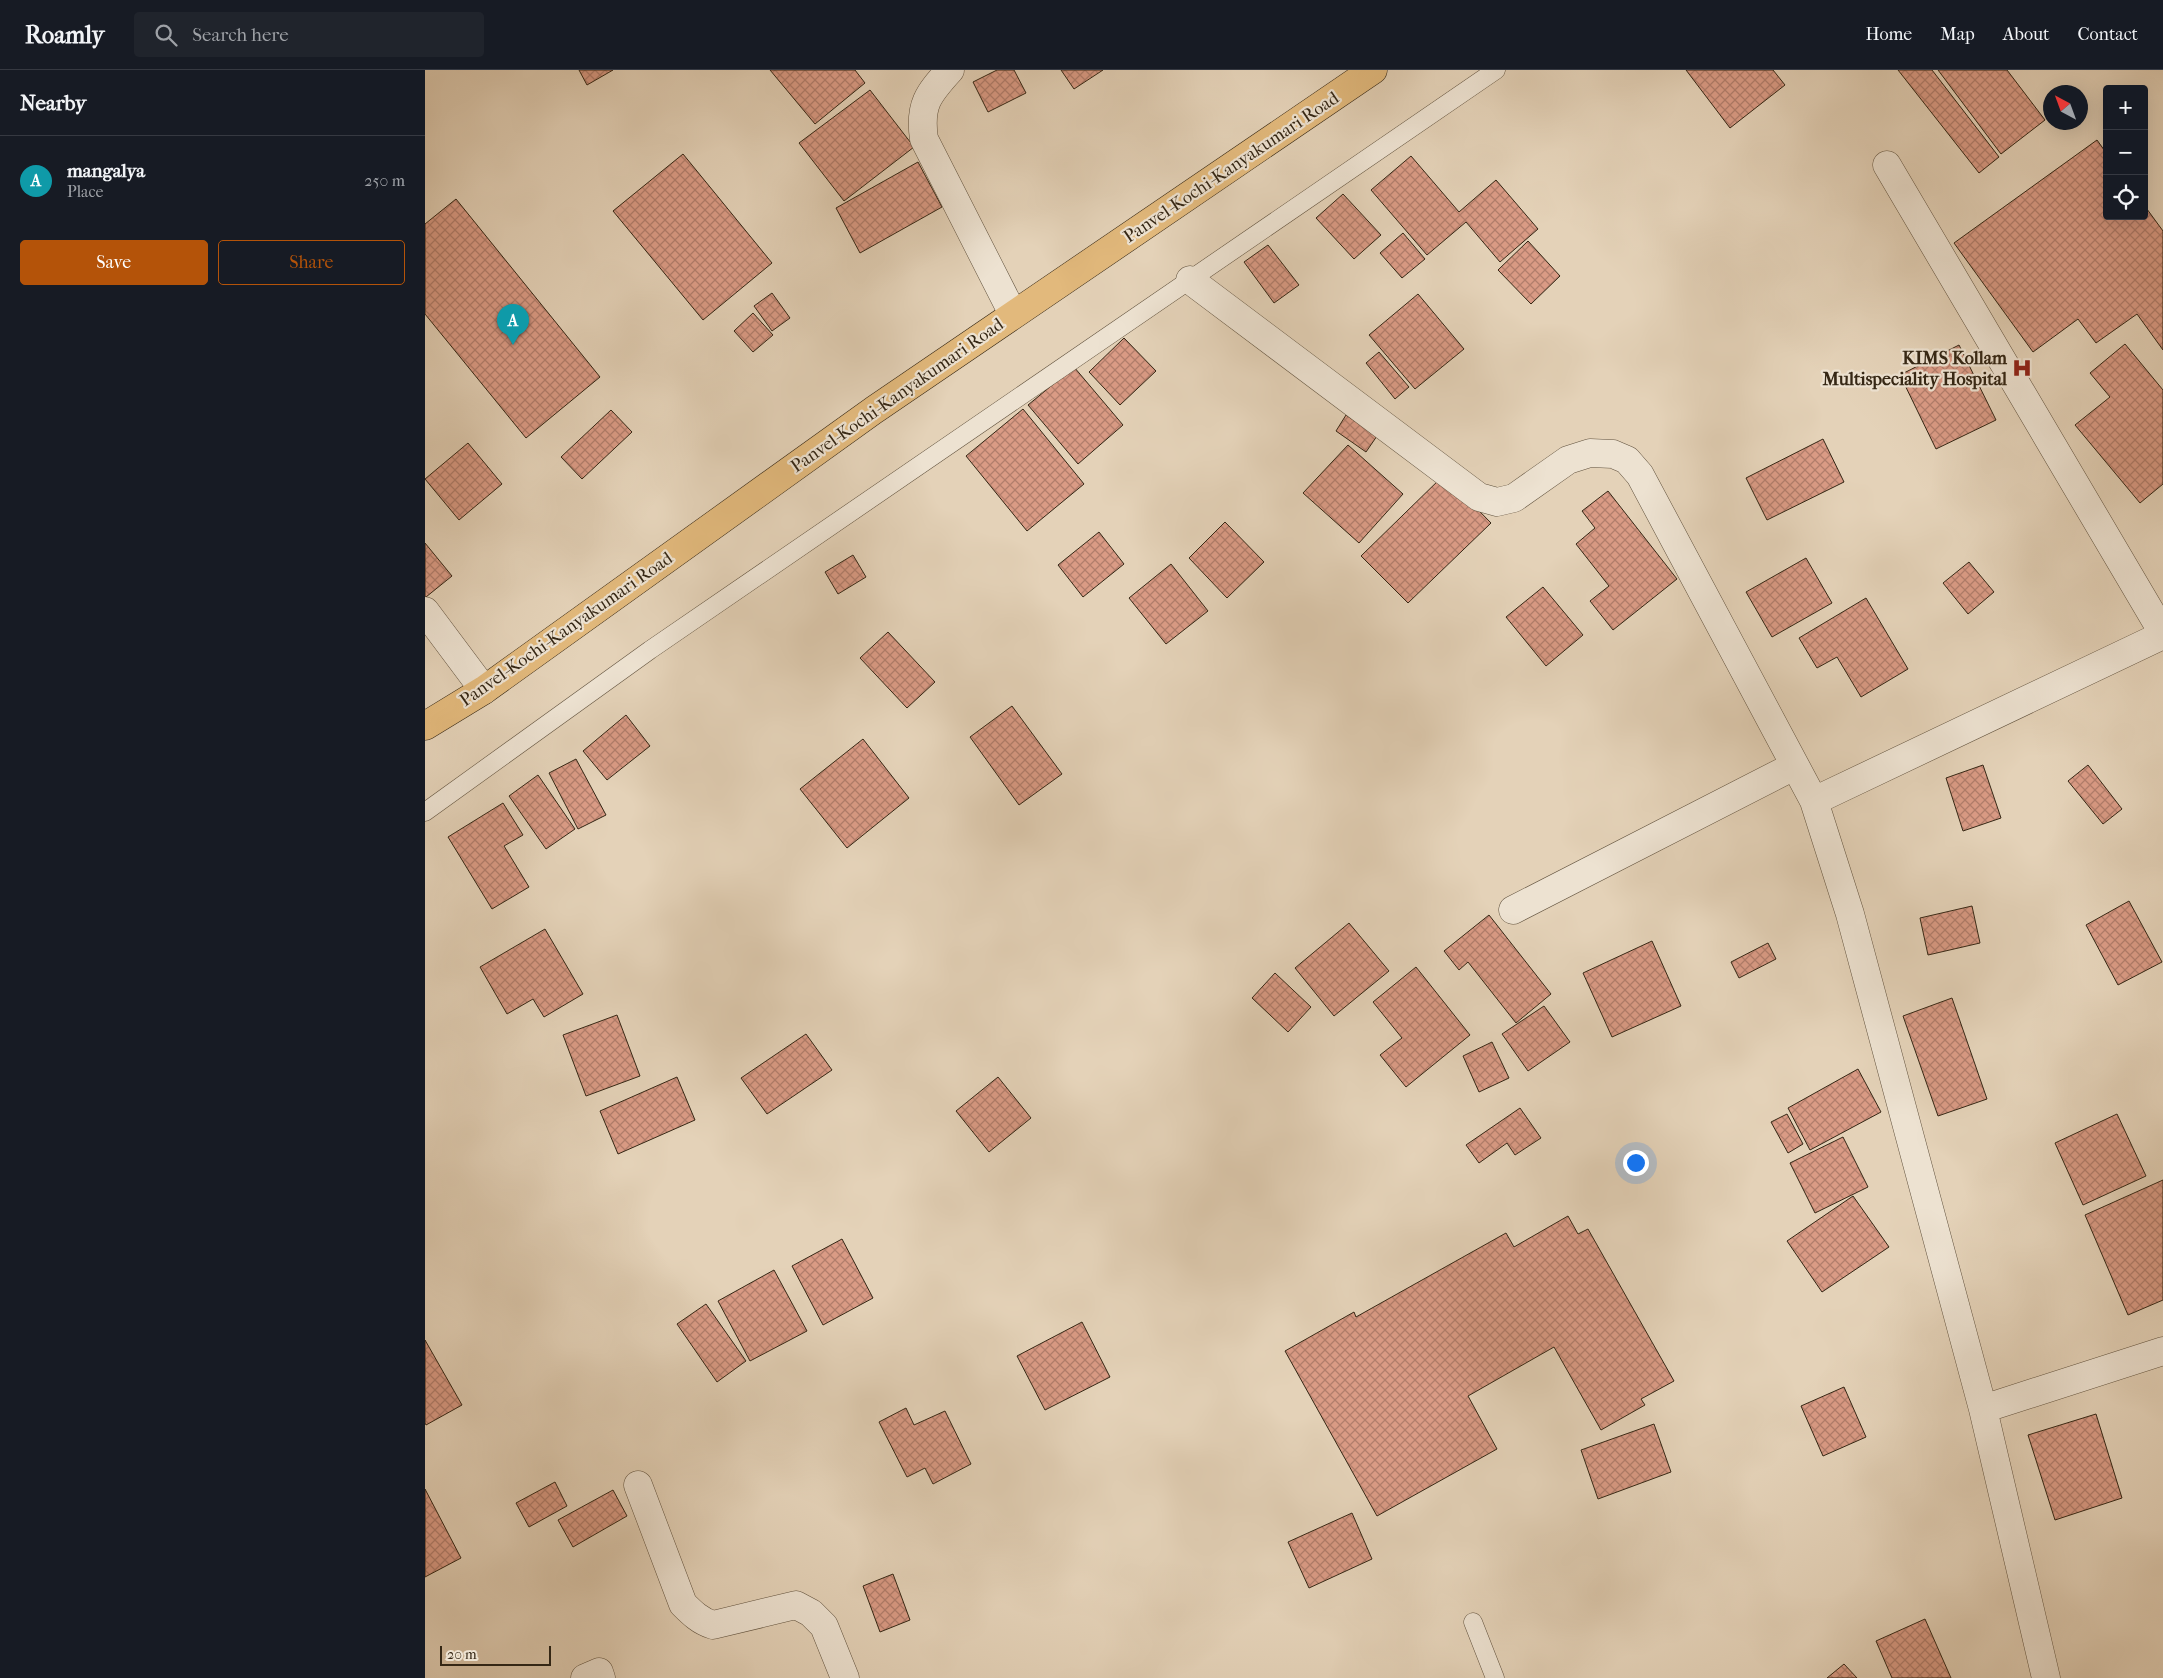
<!DOCTYPE html>
<html lang="en">
<head>
<meta charset="utf-8">
<style>
	:root { --surface:#171b24; --page:#20242c; --text:#f1f3f6; --muted:#9ea1a6; --line:#363941; --accent:#b45309 }
	body { margin:0; font-family:"IM FELL French Canon",serif; background:var(--page); color:var(--text) }
	.controls { position:absolute; right:15px; top:15px; display:grid; overflow:hidden; border-radius:5px; box-shadow:0 5px 20px #0002 }
	.controls button { width:45px; height:45px; display:grid; place-items:center; padding:0; border:0; border-bottom:1px solid var(--line); background:var(--surface); color:var(--text); font:25px sans-serif }
	.compass { position:absolute; left:1618px; top:15px; width:45px; height:45px; border-radius:50%; background:var(--surface); box-shadow:0 5px 20px #0002; rotate:319deg }
	.scale { position:absolute; left:15px; bottom:12px; width:111px; box-sizing:border-box; padding-left:5px; border:2px solid #352715; border-top:0; font-size:14px; line-height:18px; white-space:nowrap; color:#352715; -webkit-text-stroke:4px #ede2d1; paint-order:stroke }
	.you { position:absolute; left:1210px; top:1092px; width:18px; height:18px; margin:-12px; border:4px solid #fff; border-radius:50%; background:#1a73e8; box-shadow:0 0 0 8px #1a73e833 }
	.badge { display:grid; place-items:center; width:32px; height:32px; border-radius:50%; background:var(--accent); color:#fff; font-size:16px; font-weight:700 }
	.pin { position:absolute; translate:-50% -41px; filter:drop-shadow(0 1px 2px #0008) }
	.pin::after { content:''; position:absolute; top:26px; width:18px; height:15px; background:inherit; clip-path:polygon(0 0,100% 0,50% 100%) }
	.list { margin:0; padding:0; list-style:none }
	h2 { display:flex; justify-content:space-between; align-items:center; height:65px; margin:0; padding:0 20px; font-size:21px }
	h2 small { font-size:16px; font-weight:400; color:var(--muted) }
	.list li { display:grid; grid-template-columns:32px 1fr auto; gap:15px; align-items:center; box-sizing:border-box; height:90px; padding:0 20px; border-top:1px solid var(--line) }
	.list b { display:block; font-size:19px; white-space:nowrap }
	.list p { margin:0; font-size:16px; white-space:nowrap; color:var(--muted) }
	.list em { font-size:16px; font-style:normal; color:var(--muted) }
	.actions { display:flex; gap:10px; padding:15px 20px }
	.actions a { flex:1; padding:11px 0; border:1px solid var(--accent); border-radius:5px; text-align:center; font-size:18px; color:var(--accent) }
	.actions .main { background:var(--accent); color:#fff }
	.icon { flex:none; width:28px; height:28px; fill:none; stroke:currentColor; stroke-width:2; stroke-linecap:round; stroke-linejoin:round }
	.map { position:relative; flex:none; width:1738px; height:1608px; overflow:hidden }
	header { display:flex; align-items:center; gap:30px; box-sizing:border-box; height:70px; padding:0 25px; background:var(--surface); border-bottom:1px solid var(--line) }
	header strong { font-size:24px }
	nav { display:flex; gap:28px; margin-inline-start:auto; font-size:18px }
	.search { width:350px; height:45px; background:var(--page); display:flex; align-items:center; gap:12px; box-sizing:border-box; padding:0 18px; border-radius:5px; color:var(--muted); font-size:19px }
	main { display:flex }
	aside { flex:1; background:var(--surface) }
	.map>svg:first-child { display:block }
</style>
</head>
<body>
<header>
<strong>Roamly</strong>
<div class="search"><svg class="icon" aria-label="search" viewBox="0 0 24 24"><circle cx="10" cy="10" r="6"/><path d="M15 15l6 6"/></svg>Search here</div>
<nav><a>Home</a><a>Map</a><a>About</a><a>Contact</a></nav>
</header>
<main>
<aside>
<h2>Nearby<small></small></h2>
<ul class="list">
<li><span class="badge" style="background:#0f9aa8">A</span><div><b>mangalya</b><p>Place</p></div><em>250 m</em></li>
</ul>
<div class="actions"><a class="main">Save</a><a>Share</a></div>
</aside>
<div class="map">
<svg width="1738" height="1608" viewBox="0 0 1738 1608">
	<defs>
		<pattern id="building-cross-hatch" width="8" height="8" patternUnits="userSpaceOnUse" patternTransform="scale(1.25)"><rect width="8" height="8" fill="#da9b85"/><path d="M0 0l8 8M0 8l8-8" fill="none" stroke="#b27e6c"/></pattern>
	</defs>
	<rect width="100%" height="100%" fill="#e4d2b8"/>
	<filter id="stains"><feTurbulence type="fractalNoise" baseFrequency=".004" numOctaves="4"/><feColorMatrix values="0 0 0 0 .2 0 0 0 0 .09 0 0 0 0 .02 0 0 0 .5 -.17"/></filter>
	<radialGradient id="worn" r=".72"><stop offset=".6" stop-color="#630" stop-opacity="0"/><stop offset="1" stop-color="#630" stop-opacity=".3"/></radialGradient>
	<path fill="url(#building-cross-hatch)" stroke="#352715" d="M154 0H188L162 15Z
		M345 0H430L440 13 390 54Z
		M572 0H589L601 23 563 42 548 12Z
		M636 0H678L649 19Z
		M1261 0H1348L1360 15 1305 58Z
		M1473 0H1507L1574 87 1554 103Z
		M1513 0H1582L1620 50 1576 84Z
		M445 20 489 77 419 131 374 73Z
		M1672 70 1682 84V146H1719V135L1738 161V280L1712 244 1671 273 1653 249 1608 282 1529 173Z
		M258 84 347 193 278 250 188 141Z
		M986 86 1034 142 1071 110 1113 159 1075 192 1041 152 1002 185 946 120Z
		M493 92 517 137 435 183 411 138Z
		M918 124 956 165 929 189 891 148Z
		M31 129 175 307 101 368 0 244V154Z
		M978 163 1000 189 977 208 955 183Z
		M1103 171 1135 206 1106 234 1073 200Z
		M843 175 874 215 849 233 819 192Z
		M347 223 365 248 347 261 329 236Z
		M993 224 1039 279 990 319 944 265Z
		M328 243 348 265 328 282 309 261Z
		M699 268 731 301 695 335 664 302Z
		M1700 274 1738 320V414L1715 433 1650 355 1685 327 1665 303Z
		M1534 275 1571 350 1511 379 1475 305Z
		M954 282 984 317 970 329 941 293Z
		M649 297 698 355 653 394 603 335Z
		M598 339 659 414 602 461 541 386Z
		M186 340 207 362 157 409 136 387Z
		M921 345 952 366 941 382 911 361Z
		M1398 369 1419 412 1342 450 1321 408Z
		M43 373 77 414 34 450 0 409Z
		M923 375 978 424 934 473 878 423Z
		M1019 405 1066 453 983 533 936 486Z
		M1183 421 1252 509 1188 560 1165 531 1184 516 1151 474 1170 458 1157 441Z
		M800 452 839 492 802 528 764 488Z
		M674 462 699 494 658 527 633 495Z
		M0 473 27 506 1 527H0Z
		M428 485 441 507 413 524 400 502Z
		M1381 488 1407 533 1347 567 1321 522Z
		M1544 492 1569 522 1543 544 1518 513Z
		M746 494 783 541 741 574 704 528Z
		M1118 517 1158 565 1121 596 1081 547Z
		M1441 528 1483 599 1436 627 1412 587 1392 598 1374 568Z
		M463 562 510 612 482 638 435 588Z
		M587 636 637 704 594 735 545 667Z
		M201 645 225 676 182 710 158 681Z
		M438 669 484 728 422 778 375 719Z
		M151 689 181 745 153 759 124 703Z
		M1558 695 1576 748 1538 761 1521 708Z
		M1663 695 1697 739 1678 754 1643 711Z
		M113 705 150 759 121 779 84 726Z
		M78 733 98 765 79 776 104 817 67 839 23 767Z
		M1704 831 1737 892 1693 915 1661 855Z
		M1547 836 1555 873 1503 885 1495 848Z
		M1064 845 1126 924 1091 953 1043 892 1034 900 1019 881Z
		M924 853 964 901 909 946 870 898Z
		M120 859 158 924 119 947 108 929 82 944 55 897Z
		M1227 871 1256 936 1187 967 1158 903Z
		M1343 873 1351 889 1314 908 1306 892Z
		M991 897 1045 965 981 1017 955 985 977 968 948 932Z
		M850 903 886 937 863 962 827 928Z
		M1527 928 1562 1029 1513 1046 1478 946Z
		M1119 936 1145 972 1103 1001 1077 964Z
		M192 945 215 1006 161 1026 138 965Z
		M381 964 407 1000 342 1044 316 1008Z
		M1067 972 1084 1008 1054 1022 1038 986Z
		M1433 999 1456 1042 1385 1080 1363 1038Z
		M252 1007 270 1050 193 1084 175 1041Z
		M573 1007 606 1048 564 1082 531 1041Z
		M1095 1038 1116 1068 1090 1085 1082 1073 1054 1093 1041 1075Z
		M1362 1044 1378 1074 1363 1083 1346 1052Z
		M1692 1044 1721 1106 1658 1135 1630 1073Z
		M1418 1067 1443 1117 1390 1143 1365 1093Z
		M1738 1110V1230L1703 1245 1660 1145Z
		M1428 1126 1464 1177 1397 1222 1362 1171Z
		M1143 1146 1153 1164 1163 1159 1249 1311 1216 1329 1220 1335 1176 1360 1129 1277 1043 1326 1072 1379 952 1446 860 1281 929 1242 931 1247 1081 1163 1089 1177Z
		M417 1169 448 1228 398 1255 367 1196Z
		M349 1200 382 1261 325 1291 293 1231Z
		M281 1234 321 1291 292 1312 252 1254Z
		M657 1252 685 1307 620 1340 592 1286Z
		M0 1270 37 1335 1 1355 0 1353Z
		M1419 1317 1441 1367 1398 1386 1376 1336Z
		M481 1338 489 1355 520 1341 546 1394 508 1414 500 1398 482 1407 454 1352Z
		M1671 1344 1697 1428 1630 1450 1603 1365Z
		M1229 1354 1246 1402 1173 1429 1156 1380Z
		M130 1412 142 1436 104 1457 91 1433Z
		M0 1419 36 1488 0 1507Z
		M188 1420 202 1446 148 1477 133 1450Z
		M927 1443 947 1489 884 1518 863 1472Z
		M468 1504 485 1550 455 1562 438 1516Z
		M1500 1549 1526 1608H1467L1451 1571Z
		M1419 1594 1432 1608H1402Z"/>
	<g fill="none" stroke-linecap="round" stroke-linejoin="round">
		<defs>
			<path id="service" d="M0 742 225 580 1071 0
				M1048 1552 1070 1608"/>
			<path id="minor" d="M525 0C503 24 494 35 499 69L588 244
				M1462 95 1738 563
				M765 210 1054 427 1072 432 1089 428 1143 390 1165 383 1188 384 1202 390 1215 405 1389 731 1425 844 1558 1339 1621 1608
				M0 541 59 620
				M1389 731 1738 565
				M1088 840 1369 696
				M1558 1339 1738 1281
				M213 1415 258 1534C267 1543 275 1551 288 1555L371 1535 386 1543 399 1556 420 1608
				M160 1608 174 1602 176 1608"/>
			<path id="trunk" d="M0 656 59 620 449 340 948 0"/>
		</defs>
		<use href="#service" stroke="#61523e" stroke-width="19"/>
		<use href="#minor" stroke="#61523e" stroke-width="29"/>
		<use href="#trunk" stroke="#352715" stroke-width="29"/>
		<use href="#service" stroke="#ede2d1" stroke-width="18"/>
		<use href="#minor" stroke="#ede2d1" stroke-width="28"/>
		<use href="#trunk" stroke="#e2b97c" stroke-width="28"/>
	</g>
	<defs>
		<symbol id="hospital-bare" viewBox="-9 -9 18 18"><path d="M-5-5h3v3.5h4V-5h3V5h-3V1.5h-4V5h-3Z" fill="#8f2418" stroke="#ede2d1" stroke-width="2.5" paint-order="stroke"/></symbol>
	</defs>
	<g fill-rule="evenodd">
		<use href="#hospital-bare" x="1583" y="284" width="28" height="28"/>
	</g>
	<g text-anchor="middle" stroke-width="4.5" stroke-linejoin="round" paint-order="stroke">
		<g font-size="18" fill="#352715" stroke="#ede2d1">
			<text transform="translate(806 97) rotate(-34)" y="6">Panvel-Kochi-Kanyakumari Road</text>
			<text transform="translate(472 325) rotate(-35)" y="6">Panvel-Kochi-Kanyakumari Road</text>
			<text transform="translate(141 559) rotate(-35)" y="6">Panvel-Kochi-Kanyakumari Road</text>
		</g>
		<g font-size="18" font-weight="bold" fill="#352715" stroke="#ede2d1" text-anchor="end">
			<text x="1582" y="294">KIMS Kollam<tspan x="1582" dy="21">Multispeciality Hospital</tspan></text>
		</g>
	</g>
	<rect width="100%" height="100%" filter="url(#stains)"/>
	<rect width="100%" height="100%" fill="url(#worn)"/>
</svg>
<div class="controls">
<button>+</button>
<button>−</button>
<button><svg class="icon" aria-label="locate" viewBox="0 0 24 24"><circle cx="12" cy="12" r="6"/><path d="M12 2v4M12 18v4M2 12h4M18 12h4"/></svg></button>
</div>
<svg class="compass" viewBox="-18 -18 36 36"><path d="M0-13l5 13h-10z" fill="#e53935"/><path d="M0 13l5-13h-10z" fill="#9ea1a6"/></svg>
<div class="scale">20 m</div>
<div class="you"></div>
<div class="pin badge" style="left:88px;top:275px;background:#0f9aa8">A</div>
</div>
</main>
</body>
</html>
